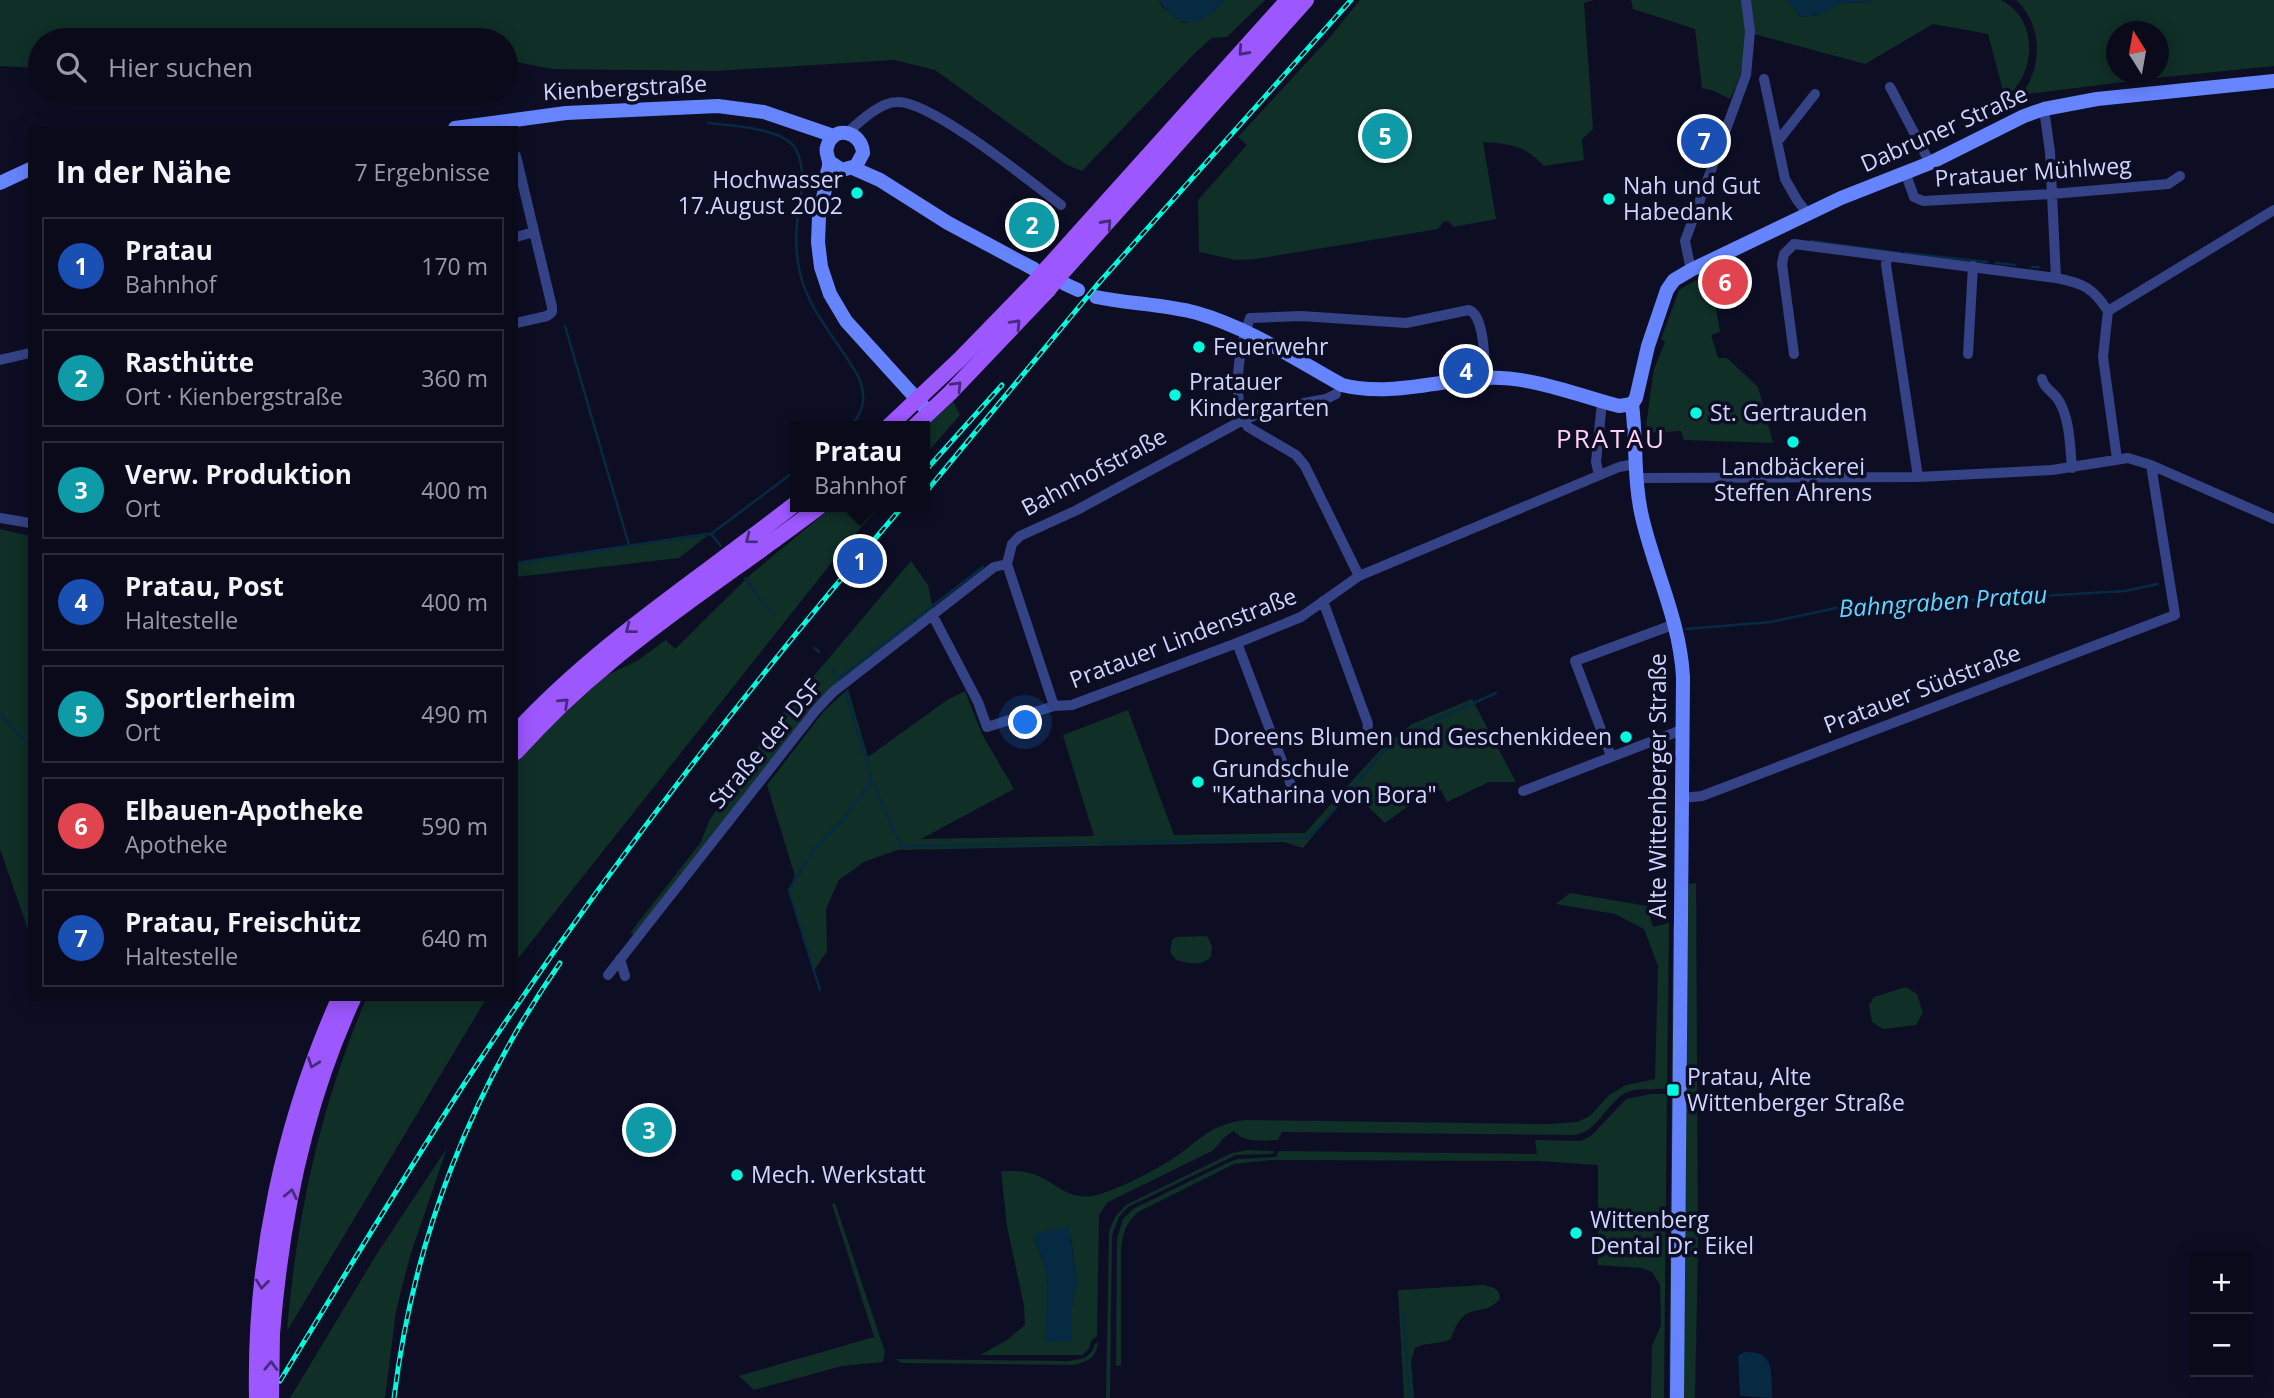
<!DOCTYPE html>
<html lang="de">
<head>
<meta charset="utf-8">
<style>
	:root { --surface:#0a0a1b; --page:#131324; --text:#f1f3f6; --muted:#999aa3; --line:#2a2b3a; --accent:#b45309 }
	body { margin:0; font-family:"Open Sans",sans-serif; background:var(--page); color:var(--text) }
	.controls { position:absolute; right:21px; bottom:21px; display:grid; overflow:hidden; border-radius:0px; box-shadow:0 4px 18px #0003 }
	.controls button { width:63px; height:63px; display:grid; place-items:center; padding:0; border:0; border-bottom:2px solid var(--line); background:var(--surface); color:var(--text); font:35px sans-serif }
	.compass { position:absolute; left:2106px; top:21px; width:63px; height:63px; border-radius:50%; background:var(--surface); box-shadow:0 4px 18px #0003; rotate:349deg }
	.you { position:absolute; left:1026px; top:723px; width:24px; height:24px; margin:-18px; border:5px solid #fff; border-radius:50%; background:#1a73e8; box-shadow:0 0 0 10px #1a73e833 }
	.badge { display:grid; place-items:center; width:46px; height:46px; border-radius:50%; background:var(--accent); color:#fff; font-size:23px; font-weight:700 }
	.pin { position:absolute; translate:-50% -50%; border:4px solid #fff; box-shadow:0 2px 7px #0006 }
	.popup { position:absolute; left:790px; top:421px; width:140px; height:91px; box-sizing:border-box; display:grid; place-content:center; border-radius:0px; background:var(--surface); filter:drop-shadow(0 2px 5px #0005); font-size:23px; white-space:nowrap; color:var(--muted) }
	.popup b { font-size:26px; color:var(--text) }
	.popup::after { content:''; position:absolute; left:50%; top:100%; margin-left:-14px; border:14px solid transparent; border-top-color:var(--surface) }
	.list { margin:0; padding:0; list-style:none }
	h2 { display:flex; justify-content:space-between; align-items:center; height:91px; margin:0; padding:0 28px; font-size:30px }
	h2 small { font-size:23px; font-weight:400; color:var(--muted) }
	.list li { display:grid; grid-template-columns:46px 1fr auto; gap:21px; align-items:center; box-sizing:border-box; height:98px; margin:0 14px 14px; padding:0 14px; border:2px solid var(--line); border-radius:0px }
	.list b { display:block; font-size:26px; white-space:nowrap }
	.list p { margin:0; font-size:23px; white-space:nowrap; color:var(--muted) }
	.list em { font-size:23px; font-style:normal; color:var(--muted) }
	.icon { flex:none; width:38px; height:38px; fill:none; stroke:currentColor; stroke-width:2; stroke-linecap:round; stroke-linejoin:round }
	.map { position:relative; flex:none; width:2274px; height:1398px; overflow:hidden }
	.search { position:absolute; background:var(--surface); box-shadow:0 4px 18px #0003; left:28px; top:28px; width:490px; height:77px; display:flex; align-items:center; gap:18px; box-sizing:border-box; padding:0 24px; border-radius:38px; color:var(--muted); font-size:26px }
	.panel { position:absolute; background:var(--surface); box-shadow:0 4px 18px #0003; left:28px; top:126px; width:490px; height:875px; border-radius:0px }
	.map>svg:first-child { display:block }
</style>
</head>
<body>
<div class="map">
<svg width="2274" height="1398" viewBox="0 0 2274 1398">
	<rect width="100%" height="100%" fill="#0d0e24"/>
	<path fill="#0f2f27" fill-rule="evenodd" d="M0 0H1159L1162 7 1184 23 1213 12 1225 0H1265L1227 37 1212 38 1195 53 1082 171 1067 165 935 70 894 60 716 71 552 69 506 60V40H40V68L0 66Z
		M1360 0H1594L1584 3 1593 129 1582 139 1584 160 1544 166C1524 145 1511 144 1483 142L1496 219 1453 227 1448 221 1443 222 1438 229 1256 259 1236 260 1199 252 1198 200 1247 145 1238 137 1330 37Z
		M1631 0H1742C1747 38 1748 64 1730 99L1714 91 1702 88 1695 29 1633 9Z
		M1751 0H1787L1801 17 1819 15 1841 3 1868 2 1873 0H2001C2039 19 2037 74 2005 98L1988 34 1933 24 1865 64 1754 34Z
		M2016 0H2274V66L2155 78 2021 95C2043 68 2043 25 2016 0ZM2116 32H2158V74H2116Z
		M1710 272 1720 332 1711 335 1718 358H1727L1758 387 1773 443 1684 440 1681 431 1645 433 1654 369 1665 342 1661 339 1679 290Z
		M953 401 960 415 925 455V428Z
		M832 507H879L844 547 516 961V761L532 744 605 676 637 661 666 640 675 649 750 575Z
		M0 529 30 536V935L0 849Z
		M708 535 679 558 516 577V563Z
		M911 561 928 585 933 609 831 688 812 707 635 935 630 933 701 842 709 821 774 723Z
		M848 689 868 757 947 700 965 691 982 734 1014 789 921 839 1094 836 1063 735 1128 710 1174 835 1305 833 1381 749 1412 724 1472 699 1516 782H1489L1447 802 1441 790 1432 789 1385 823 1351 790 1303 848 1284 842 897 850 864 862 839 880 826 909 827 951 813 972 789 889 795 876 767 785 824 711Z
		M1696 883 1698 1248 1695 1398H1682L1686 951 1689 884Z
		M1570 893 1647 906 1653 927 1669 923 1667 1088C1653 1091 1635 1086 1622 1095 1604 1108 1597 1131 1575 1135L1282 1132 1278 1140C1262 1140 1246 1144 1234 1131 1222 1137 1221 1143 1212 1151L1108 1202 1099 1215 1097 1336 1091 1341 1089 1349 1082 1355H980L1007 1340 1025 1325 1024 1306 1007 1226 1001 1171C1012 1171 1022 1170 1033 1174 1054 1181 1067 1200 1092 1196 1112 1193 1158 1169 1175 1157 1203 1138 1209 1125 1245 1120L1549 1124 1577 1122 1590 1116 1609 1095 1626 1085 1655 1079 1658 966 1644 929 1615 914 1556 904ZM1071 1238 1077 1283 1072 1308 1046 1333 1048 1288 1047 1274 1035 1239Z
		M1673 925 1676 926 1671 1398H1669Z
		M1207 936 1212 946 1211 957C1200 967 1189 963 1176 960L1170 952 1172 940 1176 937Z
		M1906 987 1917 994 1923 1013 1916 1025 1883 1029 1872 1022 1869 1005 1874 997Z
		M366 999H486L287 1331C297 1215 320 1107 366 999Z
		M1651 1094H1667L1664 1398H1651L1652 1346 1661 1325 1660 1285 1652 1272 1642 1268 1598 1265V1165L1538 1161 1271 1160 1234 1164 1138 1212C1126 1223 1123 1232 1121 1248V1365L1116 1366 1117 1239 1123 1219 1133 1209 1229 1162 1238 1159 1276 1157 1279 1151 1537 1154 1535 1140 1580 1141 1591 1136 1626 1099Z
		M447 1148 410 1256 396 1311 385 1398H290L378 1252Z
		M1248 1150 1274 1151 1273 1154 1236 1155 1128 1207 1119 1217 1112 1235 1110 1398H1106L1109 1231 1115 1217 1126 1205 1232 1153Z
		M835 1203 885 1352 883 1362 842 1366 754 1390 739 1376 874 1337 832 1204Z
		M1484 1285 1494 1288 1499 1292 1500 1299C1480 1321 1466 1296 1451 1339 1440 1345 1428 1341 1415 1348L1411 1362 1414 1398H1404L1398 1290Z
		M1098 1342C1096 1358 1090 1360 1075 1365L902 1363 895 1359 1068 1361C1082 1359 1090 1359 1095 1344Z"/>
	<path fill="#072a43" d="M1159 0H1225C1211 15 1195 32 1175 17 1168 12 1163 7 1159 0Z
		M1787 0H1873L1868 2 1841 3 1819 15 1801 17Z
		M1069 1226 1077 1283 1072 1308V1337L1071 1341 1045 1342 1048 1288 1047 1274 1035 1238 1036 1233Z
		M1744 1352C1776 1351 1771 1372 1772 1398L1740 1396 1738 1356Z"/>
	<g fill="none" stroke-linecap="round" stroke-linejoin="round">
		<path stroke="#072a43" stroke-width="2.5" d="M708 123C730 125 774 128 791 143 801 152 804 176 802 188 797 217 793 244 800 273 810 315 841 343 860 380 866 399 864 410 851 426
			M1811 241 1900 253
			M1905 253 1987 262
			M1996 263 2015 265
			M2032 267H2039
			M565 326 629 545
			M711 534 795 471
			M516 563 706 534H711L721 546
			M745 578 765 606 773 612
			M1686 629 1771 622 1850 605 1879 603 1988 599 2125 591 2158 584
			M815 648 819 652
			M831 667 838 679 983 567
			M846 693 872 781 901 846 1086 843
			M0 714 30 747
			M1101 843 1305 838 1316 831 1383 752 1415 729 1496 693
			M820 990 789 890 814 849 841 822 871 782
			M1661 1245H1666
			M1692 1246 1694 1245
			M1403 1314 1410 1398"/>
		<path stroke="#354386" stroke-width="10" d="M1764 79 1785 179 1797 200 1808 214
			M1890 87 1930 163
			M2044 109 2050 152 2056 278
			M847 133C859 122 880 102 897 102 930 100 1031 182 1061 205
			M1778 141 1815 94
			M516 156 552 307V312L547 316 516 323
			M1905 172 1914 197 1923 201 2052 194 2168 184 2180 176
			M516 237 534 232
			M1794 244 2056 278C2083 283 2093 288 2108 311L2103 357 2117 459
			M1887 256 1886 265 1918 477
			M1691 270 1685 241 1746 75 1750 32 1746 0
			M2108 311 2274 210
			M1794 354 1782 264 1784 254 1794 244
			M1968 354 1973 266
			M0 360 30 353
			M2042 379C2044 389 2054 392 2059 401 2070 420 2070 446 2072 468
			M1599 475 1596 462 1602 402
			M1636 478 1918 477 2052 470 2128 458 2151 465 2274 519
			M0 518 30 523
			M1359 576 1305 466 1296 455 1248 427C1230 399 1239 347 1250 318L1301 316 1406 323 1469 310C1485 316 1484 361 1486 378
			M1323 601 1368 724 1367 734 1363 741
			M933 616 978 702 987 727 1054 706 1072 705 1237 643 1301 617 1359 576 1619 467 1635 464
			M1237 643 1296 798
			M1054 706 1007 564 1012 544 1020 536 1077 510 1243 420 1272 409 1326 399 1336 394
			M1611 756 1575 661 1675 624
			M1523 791 1684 729
			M1683 798 1702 796 2175 615 2151 465
			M620 959 625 976
			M608 975 816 710 833 692 994 567 1007 564"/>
		<path stroke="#6784ff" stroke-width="14" d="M455 128 566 113 718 106 764 112 834 136
			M830 162 842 170 856 166 863 153C862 131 833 124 827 147 825 153 829 157 829 163 830 172 822 179 825 189L819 217 818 242 821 267 830 294 846 321 924 407
			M853 168 880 180 948 223 1034 269
			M0 183 30 169
			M1065 284 1078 290
			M1096 297C1129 304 1164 304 1197 313 1249 328 1295 359 1342 385 1389 397 1439 380 1487 378 1531 376 1577 395 1619 406L1632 404
			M1677 1398 1683 677C1680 622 1656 574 1643 521 1633 482 1637 443 1632 404L1636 398 1648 346 1667 290 1674 280 1691 270 1841 198 1930 163 2024 116 2044 109 2097 99 2274 81"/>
		<path stroke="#9c57ff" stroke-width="16" d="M1048 267 1288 0
			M1061 274 1306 0
			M889 426 960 359 1035 282
			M915 426 950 393 1048 290
			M516 732C598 643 701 578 795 504
			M516 752C545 720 576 690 609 663 676 607 750 560 819 507
			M272 1334C281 1219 304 1105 353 999
			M257 1398C254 1261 283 1124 339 999"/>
		<defs>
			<path id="rail" d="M925 471 1002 385
				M925 493 1097 285 1351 0
				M280 1381C346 1274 410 1165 480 1060 608 867 751 683 902 507
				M394 1398C413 1242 470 1092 560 963"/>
		</defs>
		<use href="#rail" stroke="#00fbde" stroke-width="5"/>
		<use href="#rail" stroke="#0d0e24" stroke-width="2.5" stroke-dasharray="8" stroke-linecap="butt"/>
		<path stroke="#9c57ff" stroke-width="16" d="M1035 282 1048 267
			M1048 290 1061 274
			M271 1398 272 1334"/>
	</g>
	<defs><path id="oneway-chevron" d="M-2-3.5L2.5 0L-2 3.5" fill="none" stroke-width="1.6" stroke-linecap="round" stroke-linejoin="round" transform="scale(1.75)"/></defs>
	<g stroke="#462b7c">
		<use href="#oneway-chevron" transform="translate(1243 51) rotate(132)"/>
		<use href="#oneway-chevron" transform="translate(1107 224) rotate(-48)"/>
		<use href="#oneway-chevron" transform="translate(1016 324) rotate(-47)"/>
		<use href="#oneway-chevron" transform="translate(957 386) rotate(-46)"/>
		<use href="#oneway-chevron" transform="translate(750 539) rotate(143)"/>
		<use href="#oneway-chevron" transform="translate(630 629) rotate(142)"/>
		<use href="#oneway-chevron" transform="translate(564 703) rotate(-43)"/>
		<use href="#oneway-chevron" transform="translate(313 1063) rotate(110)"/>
		<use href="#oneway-chevron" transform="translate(291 1194) rotate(-78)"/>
		<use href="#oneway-chevron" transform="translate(262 1284) rotate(96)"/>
		<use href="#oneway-chevron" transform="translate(271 1366) rotate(-88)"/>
	</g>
	<g fill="#00fbde" stroke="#0d0e24" stroke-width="2.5">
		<circle cx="857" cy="193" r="7"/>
		<circle cx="1609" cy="199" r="7"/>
		<circle cx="1199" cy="347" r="7"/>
		<circle cx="1175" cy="395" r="7"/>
		<circle cx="1696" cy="413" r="7"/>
		<circle cx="1793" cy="442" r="7"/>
		<circle cx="1626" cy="737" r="7"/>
		<circle cx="1198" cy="782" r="7"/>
		<rect x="1666" y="1083" width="14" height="14" rx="3.5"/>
		<circle cx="737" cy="1175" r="7"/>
		<circle cx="1576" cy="1233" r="7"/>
	</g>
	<g text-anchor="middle" stroke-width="7" stroke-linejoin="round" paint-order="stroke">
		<g font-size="23" fill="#d0d5ff" stroke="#0d0e24">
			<text transform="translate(625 88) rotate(-3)" y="8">Kienbergstraße</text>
			<text transform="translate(1944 129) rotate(-24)" y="8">Dabruner Straße</text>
			<text transform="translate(2033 172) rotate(-4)" y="8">Pratauer Mühlweg</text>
			<text transform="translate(1094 472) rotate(-28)" y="8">Bahnhofstraße</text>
			<text transform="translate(1183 638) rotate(-21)" y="8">Pratauer Lindenstraße</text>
			<text transform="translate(1922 689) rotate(-21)" y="8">Pratauer Südstraße</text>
			<text transform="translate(765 744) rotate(-50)" y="8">Straße der DSF</text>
			<text transform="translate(1658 786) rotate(-90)" y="8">Alte Wittenberger Straße</text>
		</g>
		<g font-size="23" fill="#d0d5ff" stroke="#0d0e24" text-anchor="start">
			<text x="843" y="188" text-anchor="end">Hochwasser<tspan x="843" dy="26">17.August 2002</tspan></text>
			<text x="1623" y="194">Nah und Gut<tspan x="1623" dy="26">Habedank</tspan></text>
			<text x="1213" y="355">Feuerwehr</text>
			<text x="1189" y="390">Pratauer<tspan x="1189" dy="26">Kindergarten</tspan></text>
			<text x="1710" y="421">St. Gertrauden</text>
			<text x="1793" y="475" text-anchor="middle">Landbäckerei<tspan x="1793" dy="26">Steffen Ahrens</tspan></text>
			<text x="1612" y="745" text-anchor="end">Doreens Blumen und Geschenkideen</text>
			<text x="1212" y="777">Grundschule<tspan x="1212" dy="26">"Katharina von Bora"</tspan></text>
			<text x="1687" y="1085">Pratau, Alte<tspan x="1687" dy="26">Wittenberger Straße</tspan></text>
			<text x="751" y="1183">Mech. Werkstatt</text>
			<text x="1590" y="1228">Wittenberg<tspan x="1590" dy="26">Dental Dr. Eikel</tspan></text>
		</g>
		<g font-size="24" font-style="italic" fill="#5ed7ff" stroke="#0d0e24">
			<text transform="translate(1943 602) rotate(-4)" y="8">Bahngraben Pratau</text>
		</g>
		<g font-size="26" letter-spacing="2" fill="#ffd2f8" stroke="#0d0e24">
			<text x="1611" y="448">PRATAU</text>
		</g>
	</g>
</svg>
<div class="controls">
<button>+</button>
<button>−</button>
</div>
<svg class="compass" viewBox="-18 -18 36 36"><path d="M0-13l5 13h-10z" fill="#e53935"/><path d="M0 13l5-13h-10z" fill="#999aa3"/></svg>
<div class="you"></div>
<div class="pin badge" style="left:860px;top:561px;background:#1a4fb4">1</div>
<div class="popup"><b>Pratau</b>Bahnhof</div>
<div class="pin badge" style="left:1032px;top:225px;background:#0f9aa8">2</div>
<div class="pin badge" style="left:649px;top:1130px;background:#0f9aa8">3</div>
<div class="pin badge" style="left:1466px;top:371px;background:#1a4fb4">4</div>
<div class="pin badge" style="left:1385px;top:136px;background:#0f9aa8">5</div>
<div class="pin badge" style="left:1725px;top:282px;background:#e0444e">6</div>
<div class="pin badge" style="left:1704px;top:141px;background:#1a4fb4">7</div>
<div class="search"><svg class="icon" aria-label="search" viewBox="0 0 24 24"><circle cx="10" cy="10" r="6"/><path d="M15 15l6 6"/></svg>Hier suchen</div>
<section class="panel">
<h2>In der Nähe<small>7 Ergebnisse</small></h2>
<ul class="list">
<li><span class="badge" style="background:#1a4fb4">1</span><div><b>Pratau</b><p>Bahnhof</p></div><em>170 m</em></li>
<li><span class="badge" style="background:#0f9aa8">2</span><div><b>Rasthütte</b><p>Ort · Kienbergstraße</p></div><em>360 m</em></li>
<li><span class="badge" style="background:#0f9aa8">3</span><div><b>Verw. Produktion</b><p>Ort</p></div><em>400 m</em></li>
<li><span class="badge" style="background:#1a4fb4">4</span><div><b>Pratau, Post</b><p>Haltestelle</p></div><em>400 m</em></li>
<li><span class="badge" style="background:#0f9aa8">5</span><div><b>Sportlerheim</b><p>Ort</p></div><em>490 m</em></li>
<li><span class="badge" style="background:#e0444e">6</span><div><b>Elbauen-Apotheke</b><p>Apotheke</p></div><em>590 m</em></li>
<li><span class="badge" style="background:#1a4fb4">7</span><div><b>Pratau, Freischütz</b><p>Haltestelle</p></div><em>640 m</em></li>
</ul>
</section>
</div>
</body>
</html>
